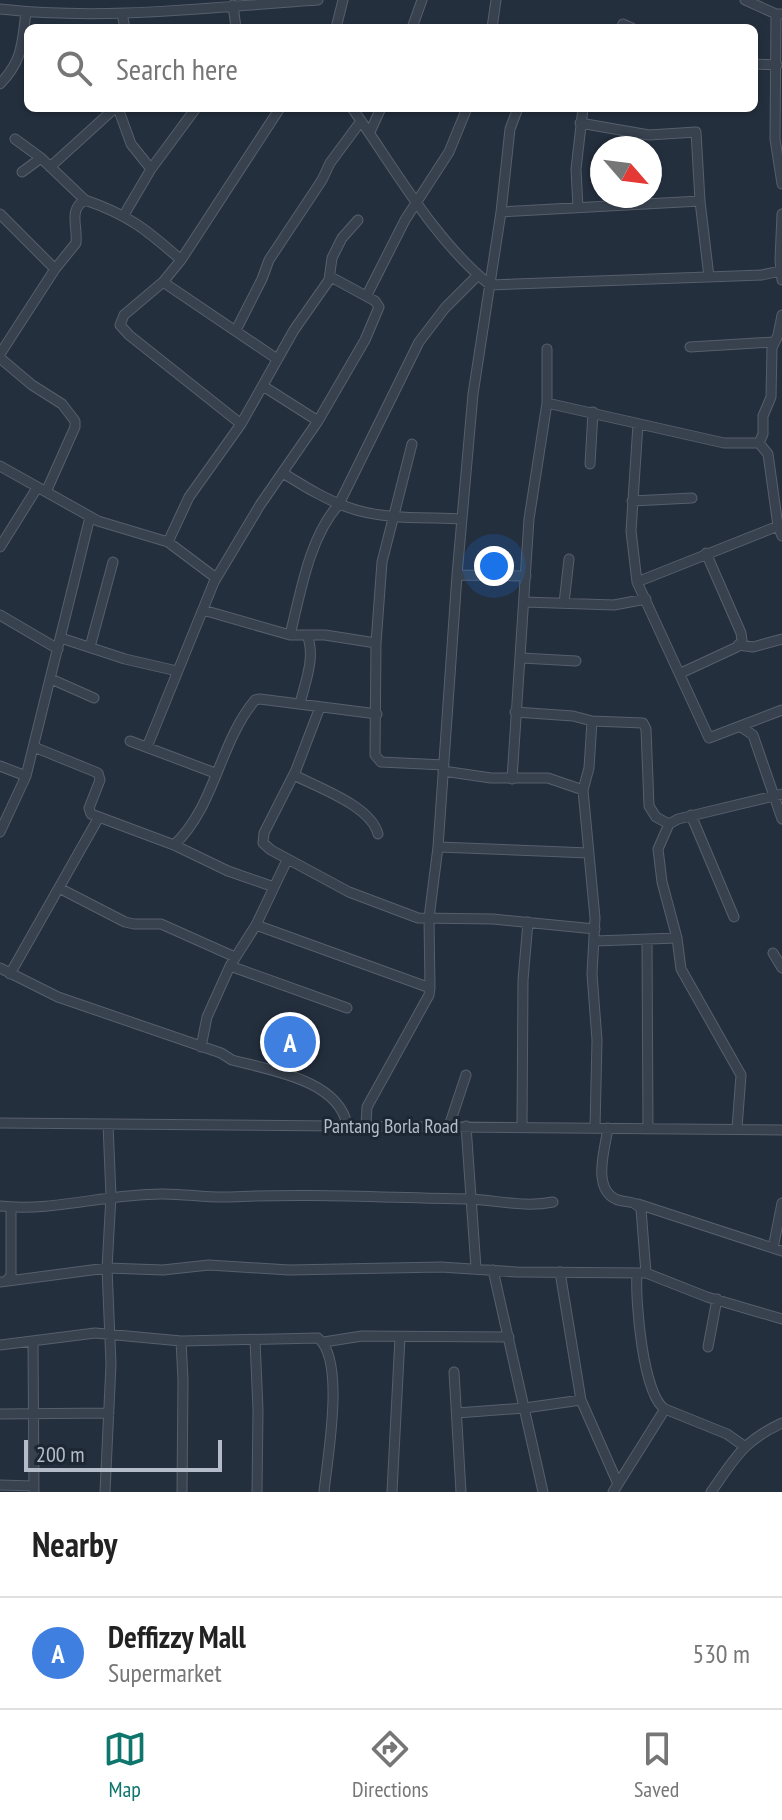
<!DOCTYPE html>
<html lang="en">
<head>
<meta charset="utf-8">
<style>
	:root { --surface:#fff; --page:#f2f2f2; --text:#222; --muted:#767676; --line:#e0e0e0; --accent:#0f766e }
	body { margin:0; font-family:"PT Sans Narrow",sans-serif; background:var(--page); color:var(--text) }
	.compass { position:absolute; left:590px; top:136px; width:72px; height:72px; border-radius:50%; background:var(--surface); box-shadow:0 2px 6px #0004; rotate:118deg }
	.scale { position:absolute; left:24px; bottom:20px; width:198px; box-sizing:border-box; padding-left:8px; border:4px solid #b4bcc9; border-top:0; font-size:22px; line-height:28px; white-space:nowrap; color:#b4bcc9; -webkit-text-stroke:6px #1d2633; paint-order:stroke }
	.you { position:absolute; left:494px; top:566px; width:28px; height:28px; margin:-20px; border:6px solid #fff; border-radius:50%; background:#1a73e8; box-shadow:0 0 0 12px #1a73e833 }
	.badge { display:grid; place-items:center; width:52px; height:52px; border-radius:50%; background:var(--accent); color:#fff; font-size:26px; font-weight:700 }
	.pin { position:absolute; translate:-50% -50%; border:4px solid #fff; box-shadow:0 2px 8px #0006 }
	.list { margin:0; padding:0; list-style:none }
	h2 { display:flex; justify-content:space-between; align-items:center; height:104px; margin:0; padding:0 32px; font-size:34px }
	h2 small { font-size:26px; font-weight:400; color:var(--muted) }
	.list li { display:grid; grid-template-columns:52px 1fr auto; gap:24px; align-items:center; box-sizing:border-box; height:112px; padding:0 32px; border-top:2px solid var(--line) }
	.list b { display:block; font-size:30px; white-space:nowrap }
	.list p { margin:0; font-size:26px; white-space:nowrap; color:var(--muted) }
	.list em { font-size:26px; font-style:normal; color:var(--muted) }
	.icon { flex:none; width:44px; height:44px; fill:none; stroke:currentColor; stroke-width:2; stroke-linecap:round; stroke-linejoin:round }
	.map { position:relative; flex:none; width:782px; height:1492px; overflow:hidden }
	.search { position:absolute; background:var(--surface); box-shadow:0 2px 6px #0004; left:24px; right:24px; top:24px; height:88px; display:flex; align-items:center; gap:20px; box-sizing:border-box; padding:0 28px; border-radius:12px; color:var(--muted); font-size:30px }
	.sheet { height:216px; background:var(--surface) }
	nav { display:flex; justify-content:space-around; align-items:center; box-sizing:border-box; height:112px; border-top:2px solid var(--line); background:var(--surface); font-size:22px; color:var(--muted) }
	nav a { display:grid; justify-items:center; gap:4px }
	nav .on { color:var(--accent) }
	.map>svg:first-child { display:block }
</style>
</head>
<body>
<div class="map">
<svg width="782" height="1492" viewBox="0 0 782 1492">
	<rect width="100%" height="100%" fill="#242f3e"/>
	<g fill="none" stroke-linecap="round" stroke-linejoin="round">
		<defs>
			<path id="minor" d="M745 0 776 14H782
				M233 5 236 28
				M0 9C107 21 212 7 318 0
				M122 14 125 28
				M776 14 775 139 782 184
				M336 28 343 0
				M412 28 422 0
				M492 28 496 0
				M621 28 623 24 632 28
				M754 64 777 65
				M0 84C23 60 22 43 26 12
				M118 108 131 144 151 169
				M352 108C394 167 433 239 490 285L762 275 780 271
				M580 123 649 135 696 132 700 201 709 277
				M370 132 381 108
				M15 139 41 158 85 200
				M50 167 115 108
				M22 172 41 158
				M578 208 576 169 583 108
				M501 212 700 201
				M0 214 55 269
				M782 214 780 260 782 280
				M124 215 151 169 196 108
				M163 282 277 359
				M367 295 405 220 449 152 467 108
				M782 315 778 335 772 348 771 397 763 416V434L759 443 768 454 778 526 782 536
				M236 330 262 279 269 260 322 180 330 163 361 121
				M690 347 774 342
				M0 354 55 269 76 243C78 226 68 210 85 200 129 215 147 230 181 260
				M0 358 32 385 62 404 75 421V427L46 492
				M263 386 318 421
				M547 403 724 443H759
				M241 424 129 335 120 325 124 315 163 282 181 260 280 108
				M638 424 631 531 637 582 709 738 782 710
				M412 444 382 562 376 643 375 755 381 762 444 765
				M590 464 593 412
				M0 466 98 521 168 542 216 578
				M283 473C304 486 326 500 350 508 384 520 426 517 462 519
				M632 501 692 498
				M168 542 189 497 241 424 294 330 329 280 332 258 342 238 358 220
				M0 547 37 488
				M457 575 526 576
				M637 582 778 526
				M524 602 614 605 646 599
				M564 603 569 559
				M203 610 290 635H325L376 643
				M0 615 58 649
				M290 635C301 591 309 538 339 504L419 342 445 308 478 275
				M61 638 125 659 177 671
				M738 645 753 647 782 639
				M90 647 113 562
				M522 658 576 661
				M681 673 737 647 742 641 741 633 706 553
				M51 679 94 698
				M300 704C305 682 316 657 307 635
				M320 707 296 770 264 833 263 843 271 850 349 892 418 918 493 919 595 929
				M515 712 573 716 592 721
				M741 727 753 735 782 819
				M130 741 215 773
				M34 747 98 773 100 780 89 808 91 814 174 845 228 871 274 887
				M147 747 214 582 260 505 318 421 365 340 379 307 375 301 331 277
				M0 766 26 776
				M443 771 491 778H548L583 790
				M294 775C319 788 371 806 378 834
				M512 779 529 519 547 403V349
				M691 815 734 917
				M0 832 26 776 90 517
				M174 845C215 807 219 743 255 700L260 699 377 714
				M438 847 589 853
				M59 888 125 922 134 924H161L235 957
				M256 925 430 988
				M647 940 648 1129
				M595 941 677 938
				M773 953 782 968
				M230 966 347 1008
				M0 968 58 997 221 1053 232 1060C269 1070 339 1080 347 1125
				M10 974 99 817
				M201 1047 207 1017 230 966 256 925 287 860
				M0 1123 782 1130
				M366 1126 367 1107 429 995 430 988 429 918 438 847 457 575 473 394 501 212 510 129 518 108
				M449 1126 466 1075
				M466 1126 476 1268
				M522 1127 523 980 528 922
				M595 1128 597 1040 592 974 595 918 583 790 589 768 592 721 643 723 646 729 649 806 656 817 669 824
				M608 1128C605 1149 591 1190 618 1200 628 1203 634 1200 641 1209L646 1273
				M737 1128 741 1075 681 969 677 938 662 882 658 849 669 824 678 819 782 794
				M638 1204 782 1251
				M0 1206C55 1212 109 1193 164 1194 186 1194 208 1198 230 1197 310 1193 389 1198 468 1199 497 1200 524 1208 553 1202
				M773 1248 782 1203
				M493 1270 543 1492
				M6 1281 11 1276V1207
				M0 1282 107 1268 163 1270 209 1265 289 1270 441 1267 517 1272 646 1273 707 1297 782 1319
				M255 1340 258 1410 257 1492
				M33 1341 34 1492
				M181 1341 183 1380 182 1492
				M324 1342 362 1336 509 1337
				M0 1345 95 1333 181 1341 318 1338C346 1360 327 1459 324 1492
				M708 1347 717 1299
				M454 1372 461 1492
				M581 1400 618 1484
				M665 1409 727 1434 744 1446
				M457 1413 525 1408 581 1400 560 1272
				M0 1414 109 1413
				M0 1485 34 1486
				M105 1492 111 1364 107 1268 111 1196 108 1124
				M392 1492 400 1337
				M613 1492 665 1409C643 1396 635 1300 637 1274
				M711 1492C736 1457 742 1442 782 1423"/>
		</defs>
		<use href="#minor" stroke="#565f6c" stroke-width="11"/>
		<use href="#minor" stroke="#38414e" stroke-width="9"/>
	</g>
	<g text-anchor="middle" stroke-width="6" stroke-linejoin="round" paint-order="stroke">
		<g font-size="20" fill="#b4bcc9" stroke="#1d2633">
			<text x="391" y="1133">Pantang Borla Road</text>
		</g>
	</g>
</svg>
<svg class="compass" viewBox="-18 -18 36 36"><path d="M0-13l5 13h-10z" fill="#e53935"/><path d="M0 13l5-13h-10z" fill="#767676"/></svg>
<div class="scale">200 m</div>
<div class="you"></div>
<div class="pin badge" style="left:290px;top:1042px;background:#3f7fe0">A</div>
<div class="search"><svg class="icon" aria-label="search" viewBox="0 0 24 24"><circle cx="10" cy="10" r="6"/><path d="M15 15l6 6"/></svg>Search here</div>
</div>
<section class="sheet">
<h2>Nearby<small></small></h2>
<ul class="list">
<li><span class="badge" style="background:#3f7fe0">A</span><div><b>Deffizzy Mall</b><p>Supermarket</p></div><em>530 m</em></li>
</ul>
</section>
<nav>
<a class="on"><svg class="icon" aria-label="map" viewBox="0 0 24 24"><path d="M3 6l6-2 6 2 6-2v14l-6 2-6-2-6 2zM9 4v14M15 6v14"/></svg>Map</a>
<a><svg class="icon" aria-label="directions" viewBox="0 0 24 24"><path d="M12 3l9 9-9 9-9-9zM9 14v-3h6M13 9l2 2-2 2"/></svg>Directions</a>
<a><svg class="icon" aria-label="saved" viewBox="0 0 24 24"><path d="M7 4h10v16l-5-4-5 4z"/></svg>Saved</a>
</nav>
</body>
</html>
